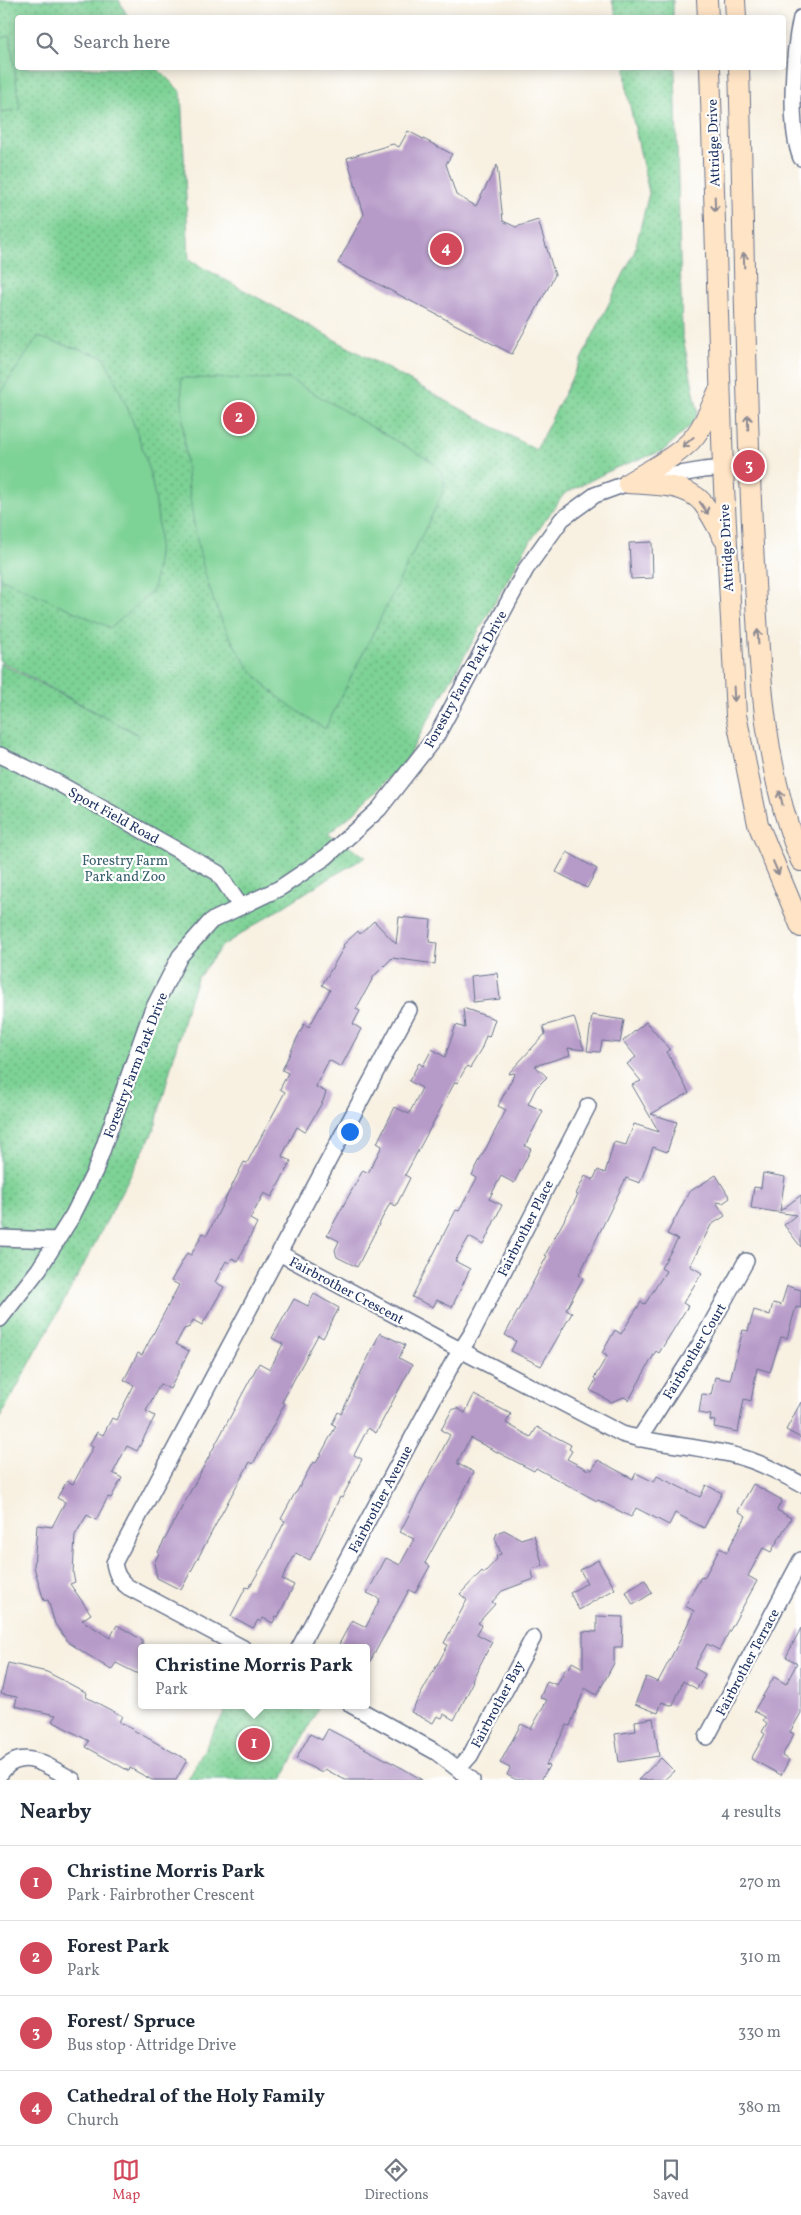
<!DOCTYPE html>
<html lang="en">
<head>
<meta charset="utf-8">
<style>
	:root { --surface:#fff; --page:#f2f2f3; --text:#1f2937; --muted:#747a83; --line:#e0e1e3; --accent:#d1495b }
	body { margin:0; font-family:Vollkorn,serif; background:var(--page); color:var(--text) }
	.you { position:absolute; left:349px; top:1131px; width:18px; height:18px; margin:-12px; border:4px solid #fff; border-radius:50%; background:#1a73e8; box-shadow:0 0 0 8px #1a73e833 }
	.badge { display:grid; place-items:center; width:32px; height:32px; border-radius:50%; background:var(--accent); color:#fff; font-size:16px; font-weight:700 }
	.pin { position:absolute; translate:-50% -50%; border:2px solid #fff; box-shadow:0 1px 5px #0006 }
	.popup { position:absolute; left:138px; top:1644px; width:232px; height:65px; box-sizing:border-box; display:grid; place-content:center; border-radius:5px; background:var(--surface); filter:drop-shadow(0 1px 4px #0005); font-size:16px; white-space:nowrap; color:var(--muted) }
	.popup b { font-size:19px; color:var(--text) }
	.popup::after { content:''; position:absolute; left:50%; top:100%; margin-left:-10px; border:10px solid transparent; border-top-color:var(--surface) }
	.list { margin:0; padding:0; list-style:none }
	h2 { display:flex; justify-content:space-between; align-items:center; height:65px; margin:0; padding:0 20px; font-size:21px }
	h2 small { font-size:16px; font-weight:400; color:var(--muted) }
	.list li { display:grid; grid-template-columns:32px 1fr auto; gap:15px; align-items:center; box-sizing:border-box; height:75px; padding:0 20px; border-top:1px solid var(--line) }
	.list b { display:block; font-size:19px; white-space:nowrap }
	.list p { margin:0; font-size:16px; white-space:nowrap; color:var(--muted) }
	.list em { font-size:16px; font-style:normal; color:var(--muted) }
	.icon { flex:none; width:28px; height:28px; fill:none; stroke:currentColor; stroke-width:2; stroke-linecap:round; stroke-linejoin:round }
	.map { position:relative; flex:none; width:801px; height:1780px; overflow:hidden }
	.search { position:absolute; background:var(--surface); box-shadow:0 2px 12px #0003; left:15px; right:15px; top:15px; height:55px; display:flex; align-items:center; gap:12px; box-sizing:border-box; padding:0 18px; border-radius:5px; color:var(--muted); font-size:19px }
	.sheet { height:365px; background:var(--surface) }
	nav { display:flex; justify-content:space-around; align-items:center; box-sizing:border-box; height:70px; border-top:1px solid var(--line); background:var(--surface); font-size:14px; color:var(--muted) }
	nav a { display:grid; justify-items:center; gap:2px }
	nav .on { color:var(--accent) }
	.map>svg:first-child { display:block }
</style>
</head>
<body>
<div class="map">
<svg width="801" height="1780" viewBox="0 0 801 1780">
	<defs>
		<pattern id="green-dots" width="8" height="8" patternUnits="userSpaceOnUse" patternTransform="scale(1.25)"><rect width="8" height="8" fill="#7dd295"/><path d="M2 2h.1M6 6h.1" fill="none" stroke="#66ab7d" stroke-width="1.8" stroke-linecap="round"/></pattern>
	</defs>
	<rect width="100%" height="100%" fill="#fff"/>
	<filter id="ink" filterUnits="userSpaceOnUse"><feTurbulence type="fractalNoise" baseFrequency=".02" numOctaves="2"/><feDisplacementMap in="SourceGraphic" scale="10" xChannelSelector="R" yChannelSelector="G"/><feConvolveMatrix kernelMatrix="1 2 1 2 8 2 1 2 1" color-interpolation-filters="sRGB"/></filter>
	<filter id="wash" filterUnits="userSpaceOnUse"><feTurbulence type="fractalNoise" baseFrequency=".0096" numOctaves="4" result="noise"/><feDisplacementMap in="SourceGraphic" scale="20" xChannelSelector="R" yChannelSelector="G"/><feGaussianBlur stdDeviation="1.12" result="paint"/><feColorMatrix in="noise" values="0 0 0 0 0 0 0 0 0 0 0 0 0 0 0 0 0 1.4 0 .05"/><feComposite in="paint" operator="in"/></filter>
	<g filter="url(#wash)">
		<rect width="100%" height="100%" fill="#f8f1e2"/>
		<path fill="url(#green-dots)" stroke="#4c807a" d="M0 0H119L128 17 18 18V68H157L181 92 189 260 536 450 634 253 649 193 627 92 625 68H675L682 333 698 412 692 424 663 451 615 468 564 494 525 549 404 763 356 811 328 834 366 857 322 882 222 946 197 979 187 1007 154 1130 81 1270 0 1418V663L139 735 0 661Z
			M612 0H673V17H617Z
			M228 1705H314L318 1708 282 1780H188Z"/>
		<path fill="#7dd295" stroke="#4c807a" d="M10 36 20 109 0 112V38Z
			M38 337 104 357C131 413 157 472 159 536 159 553 155 572 154 589L111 628 0 578V393Z
			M181 378 289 379 431 461C451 481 445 488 434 511L325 729C297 711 267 692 247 664 191 588 185 469 181 378Z"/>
		<g id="blocks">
			<path fill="#b69ac8" d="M408 131 452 154 446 164 456 195 476 206 497 165 503 221 516 227 538 220 555 275 512 354 338 263 364 214 347 158 393 144 399 147Z
				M652 542 653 578 631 579 629 543Z
				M567 852 597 869 587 888 556 872Z
				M399 917 431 920 429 942 437 943 435 964 392 958 374 976 356 1009 360 1011 353 1024 361 1029 341 1067 329 1060 317 1083 316 1087 326 1092 323 1101 305 1132 297 1127 282 1156 291 1161 272 1197 264 1193 250 1219 257 1223 238 1261 232 1258 229 1263 226 1261 215 1282 224 1287 202 1325 193 1320 190 1327 184 1329 176 1344 189 1351 170 1389 160 1384 146 1411 155 1416 137 1451 127 1446 113 1473 122 1478 111 1498 108 1497 96 1520 87 1515 75 1535 73 1573 75 1582 70 1584 91 1614 82 1620 110 1638 117 1625 142 1640V1676L116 1663 111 1670 68 1642 55 1624 48 1600 44 1601 34 1567 37 1525 52 1527 65 1502 57 1498 67 1481 73 1484 93 1447 89 1445 97 1432 103 1435 112 1418 116 1420 134 1385 124 1380 138 1353 142 1355 179 1285 171 1281 187 1253 191 1255 203 1233 207 1235 244 1162 247 1163 285 1092 280 1089 288 1073 282 1070 304 1024 309 1027 330 990 322 985 344 947 343 945 358 931 360 934 374 921 396 944Z
				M497 973 500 999 473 1002 471 976Z
				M463 1008 495 1019 489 1037 486 1036 481 1050 470 1068 467 1066 457 1083 455 1082 405 1175 410 1178 396 1206 390 1203 357 1267 337 1257 335 1250 339 1241 327 1235 363 1170 368 1173 382 1146 377 1143 395 1107 409 1114 422 1088 409 1081 419 1063 423 1066 432 1049 445 1057 456 1025 465 1028Z
				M592 1015 624 1020 620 1043 602 1041 600 1052 587 1051Z
				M574 1017 584 1050 568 1048 570 1055 535 1066 547 1077 536 1088 528 1104 543 1111 525 1146 531 1149 514 1183 501 1176 489 1199 502 1205 483 1245 469 1237 455 1261 470 1269 452 1307 437 1300 433 1307 412 1297 456 1210 459 1211 477 1178 472 1175 506 1110 498 1106 515 1073 508 1074 545 1034 543 1026Z
				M646 1022 670 1050 667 1052 689 1093 651 1114 677 1122 667 1152 653 1147 640 1183 626 1178 579 1275 583 1278 566 1310 572 1313 541 1366 511 1351 516 1341 505 1335 547 1256 545 1255 578 1195 576 1194 585 1176 593 1180 598 1170 605 1173 614 1142 626 1145 634 1124 659 1132 632 1085 641 1081 627 1064 636 1057 623 1041Z
				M763 1173 785 1177 780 1211 801 1195V1247L784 1225 796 1215 751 1208 754 1187 761 1188Z
				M716 1175 730 1198 723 1203 716 1202 725 1216 711 1225 690 1266 702 1273 683 1303 688 1306 659 1353 656 1351 629 1400 624 1397 611 1402 590 1390 596 1380 594 1378 607 1356 602 1353 615 1330 621 1334 641 1302 645 1304 666 1271 661 1268 678 1239 667 1234 689 1192Z
				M787 1286 801 1290V1308L796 1307 787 1338 781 1337 770 1372 757 1368 751 1401 744 1399 738 1432 714 1427 715 1421 710 1420 711 1415 699 1413 702 1394 711 1395 715 1377 730 1380 743 1330 748 1331 754 1310 770 1315 773 1303 781 1305Z
				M314 1294 339 1308 323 1338 318 1335 282 1402 285 1403 253 1464 250 1462 232 1494 181 1590 157 1578 154 1563 159 1553 158 1552 259 1363 270 1369 283 1344 272 1338 294 1299 308 1306Z
				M380 1333 405 1345 399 1358 412 1365 376 1433 368 1428 354 1455 362 1459 342 1498 340 1497 310 1560 296 1553 282 1579 294 1585 278 1617 276 1616 273 1623 263 1618 261 1622 258 1620 253 1628 231 1616 246 1587 249 1588 267 1557 285 1521 281 1519 295 1493H296L313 1462 316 1463 336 1426 332 1424 338 1412 341 1414Z
				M474 1395 511 1414 506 1423 531 1437 537 1427 571 1445 569 1449 572 1451 567 1459 588 1470 589 1468 592 1470 598 1460 633 1479 636 1473 654 1482 657 1476 700 1497 706 1485 722 1493 704 1528 675 1513 669 1525 636 1508 631 1517 598 1500 597 1501 536 1468 534 1471 470 1438 458 1461V1464L474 1472 425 1563 430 1566 415 1593 409 1590 366 1669V1648H337L352 1620 366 1627 380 1599 367 1593 386 1558 400 1565 414 1539 400 1532 450 1435 441 1430 452 1410 457 1408 465 1413Z
				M801 1402V1438L786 1430Z
				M753 1484 782 1500 777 1510 791 1518 771 1552 763 1548 748 1576 757 1581 719 1650 707 1644 694 1668 705 1674 697 1689 683 1681 673 1706 662 1702 658 1713 635 1704 646 1677 658 1682 679 1642 694 1611 685 1606 701 1577 704 1578 720 1548 727 1552 746 1516 738 1511Z
				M504 1530 521 1539 534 1535 543 1566 531 1569 534 1579 502 1591 492 1602 495 1604 478 1623 482 1625 477 1634 492 1642 472 1680 474 1681 454 1720 444 1714 442 1718 437 1716 433 1723 411 1712 448 1645 444 1643 467 1600 460 1594 482 1571 484 1573 497 1559 496 1556 501 1554 495 1538 497 1533Z
				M598 1560 615 1589 579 1610 570 1593 587 1583 580 1570Z
				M645 1580 652 1593 633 1605 626 1592Z
				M597 1616 623 1617 622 1647H614V1663L597 1695 585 1688 570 1726 567 1725 546 1765 549 1766 541 1780H517L507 1775 510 1768 500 1763 521 1724 531 1729 547 1700 540 1698 547 1681 557 1685 566 1668 569 1669 572 1662 583 1668V1631L597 1632Z
				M801 1628V1713L790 1732 794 1734 782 1756 789 1760 781 1775 751 1759 765 1734 762 1732 767 1723 763 1720 765 1717 754 1711 774 1677 786 1684 797 1663 786 1657Z
				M8 1663 47 1672 87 1693 86 1697 122 1716 119 1722 187 1760 176 1780H152L130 1768 129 1771 86 1747 89 1741 52 1721 56 1715 15 1706 17 1697 1 1694Z
				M653 1718 659 1756 619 1762 615 1734 636 1731 635 1721Z
				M328 1729 404 1769 422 1780H345L325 1769 322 1773 296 1759 310 1734 322 1740Z
				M661 1758 674 1771 664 1780H638Z"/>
		</g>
	</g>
	<g filter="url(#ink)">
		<use href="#blocks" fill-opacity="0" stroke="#68738c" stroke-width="1"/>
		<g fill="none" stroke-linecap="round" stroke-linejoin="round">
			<defs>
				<path id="street" d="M801 18C793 52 788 127 801 158
					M0 755 56 782 218 873 241 907
					M0 1238 58 1240
					M279 1253 409 1010
					M0 1319 39 1269 73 1215 95 1171 151 1013 180 956 211 921 280 888 326 857 379 809 437 735 526 569 562 519 595 495 628 483 703 470 749 466
					M639 1439 699 1346 746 1261
					M243 1648 128 1587C119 1580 116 1574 114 1563L279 1253 445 1342 622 1434C659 1445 699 1446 737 1456 760 1462 780 1473 801 1484
					M299 1648 452 1364 472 1333 588 1106
					M351 1705 436 1752 472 1780
					M707 1737 801 1560
					M459 1768 470 1756 533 1638
					M0 1774C21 1744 48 1767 73 1780"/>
				<path id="secondary" d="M707 0 708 18
					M735 0 736 18
					M710 68 723 468 736 715 758 824 801 927
					M739 68C744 227 745 386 753 545 759 650 760 761 801 861
					M628 483C649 470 680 455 695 436 705 423 711 407 718 392
					M628 483C653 485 684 483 702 502 711 513 717 527 724 539"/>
			</defs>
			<use href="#street" stroke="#68738c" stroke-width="18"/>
			<use href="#secondary" stroke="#68738c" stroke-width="22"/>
			<use href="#street" stroke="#fff" stroke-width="15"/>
			<use href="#secondary" stroke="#ffe4c6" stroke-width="20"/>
		</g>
		<defs><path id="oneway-shaft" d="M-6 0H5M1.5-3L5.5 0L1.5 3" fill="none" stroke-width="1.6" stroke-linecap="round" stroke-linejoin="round" transform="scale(1.25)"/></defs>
		<g stroke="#8d8a92">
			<use href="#oneway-shaft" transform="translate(715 204) rotate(88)"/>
			<use href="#oneway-shaft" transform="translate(744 260) rotate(-92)"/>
			<use href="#oneway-shaft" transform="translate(748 422) rotate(-92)"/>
			<use href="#oneway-shaft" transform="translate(688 442) rotate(139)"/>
			<use href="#oneway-shaft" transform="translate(704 508) rotate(55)"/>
			<use href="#oneway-shaft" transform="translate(758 637) rotate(-93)"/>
			<use href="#oneway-shaft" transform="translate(734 694) rotate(87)"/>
			<use href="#oneway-shaft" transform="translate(781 798) rotate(-103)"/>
			<use href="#oneway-shaft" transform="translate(776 868) rotate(67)"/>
		</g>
	</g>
	<g text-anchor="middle" stroke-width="4.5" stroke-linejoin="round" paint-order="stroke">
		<g font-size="14" fill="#1b2f5e" stroke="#fff">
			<text transform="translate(713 143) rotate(-92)" y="5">Attridge Drive</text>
			<text transform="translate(726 548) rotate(-93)" y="5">Attridge Drive</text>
			<text transform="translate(465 679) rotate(-61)" y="5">Forestry Farm Park Drive</text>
			<text transform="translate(114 815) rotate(29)" y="5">Sport Field Road</text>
			<text transform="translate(135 1065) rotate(-69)" y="5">Forestry Farm Park Drive</text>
			<text transform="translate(525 1228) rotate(-63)" y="5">Fairbrother Place</text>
			<text transform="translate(347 1290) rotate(28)" y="5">Fairbrother Crescent</text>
			<text transform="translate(694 1351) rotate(-59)" y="5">Fairbrother Court</text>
			<text transform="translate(380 1499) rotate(-62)" y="5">Fairbrother Avenue</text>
			<text transform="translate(747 1662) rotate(-62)" y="5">Fairbrother Terrace</text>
			<text transform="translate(497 1704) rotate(-62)" y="5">Fairbrother Bay</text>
		</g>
		<g font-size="14" fill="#38606e" stroke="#fff">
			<text x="125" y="865">Forestry Farm<tspan x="125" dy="16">Park and Zoo</tspan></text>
		</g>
	</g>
</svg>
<div class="you"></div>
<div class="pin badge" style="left:254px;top:1744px">1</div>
<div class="popup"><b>Christine Morris Park</b>Park</div>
<div class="pin badge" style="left:239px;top:418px">2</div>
<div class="pin badge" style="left:749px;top:466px">3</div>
<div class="pin badge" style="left:446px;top:249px">4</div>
<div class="search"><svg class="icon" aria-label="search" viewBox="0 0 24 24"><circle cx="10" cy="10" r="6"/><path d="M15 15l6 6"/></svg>Search here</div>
</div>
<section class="sheet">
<h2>Nearby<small>4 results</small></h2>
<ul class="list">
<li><span class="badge">1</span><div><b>Christine Morris Park</b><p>Park · Fairbrother Crescent</p></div><em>270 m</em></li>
<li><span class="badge">2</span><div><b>Forest Park</b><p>Park</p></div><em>310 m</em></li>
<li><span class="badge">3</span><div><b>Forest/ Spruce</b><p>Bus stop · Attridge Drive</p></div><em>330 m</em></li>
<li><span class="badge">4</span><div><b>Cathedral of the Holy Family</b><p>Church</p></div><em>380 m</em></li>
</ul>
</section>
<nav>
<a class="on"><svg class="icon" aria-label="map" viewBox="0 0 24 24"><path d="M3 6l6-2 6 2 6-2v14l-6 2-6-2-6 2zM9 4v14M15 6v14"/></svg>Map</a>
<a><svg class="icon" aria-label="directions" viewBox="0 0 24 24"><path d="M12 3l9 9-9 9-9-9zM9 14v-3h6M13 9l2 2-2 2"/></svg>Directions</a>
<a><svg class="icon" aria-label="saved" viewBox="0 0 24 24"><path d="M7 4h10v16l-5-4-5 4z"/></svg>Saved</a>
</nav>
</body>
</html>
